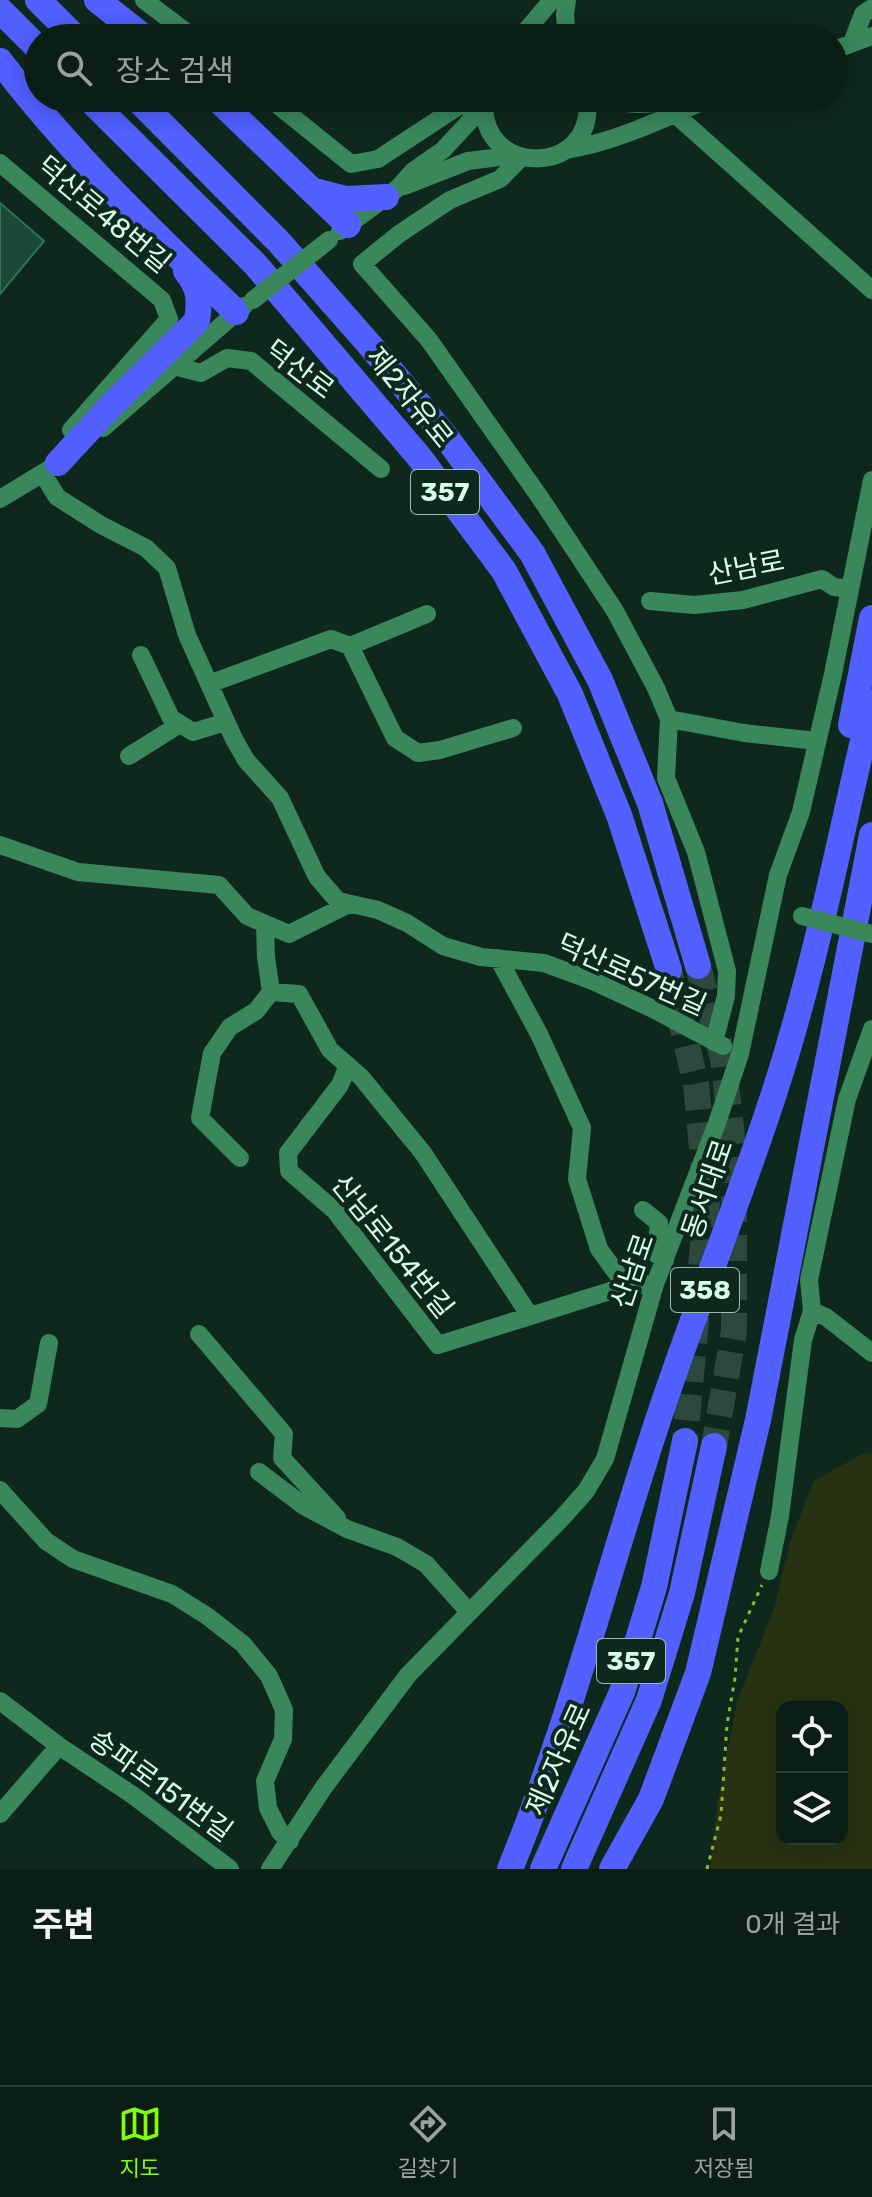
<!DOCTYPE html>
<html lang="ko">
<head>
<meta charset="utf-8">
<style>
	:root { --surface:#0b1e16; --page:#192b23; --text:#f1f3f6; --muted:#9aa2a1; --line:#2b3c35; --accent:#82ff02 }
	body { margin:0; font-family:Rubik,"Noto Sans KR",sans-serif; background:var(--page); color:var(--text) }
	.controls { position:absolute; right:24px; bottom:24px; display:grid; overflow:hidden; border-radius:16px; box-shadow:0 4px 20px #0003 }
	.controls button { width:72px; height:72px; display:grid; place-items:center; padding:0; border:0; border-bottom:2px solid var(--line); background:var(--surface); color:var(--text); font:40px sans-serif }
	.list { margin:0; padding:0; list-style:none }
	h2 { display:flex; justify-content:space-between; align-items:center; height:104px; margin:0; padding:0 32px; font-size:34px }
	h2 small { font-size:26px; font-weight:400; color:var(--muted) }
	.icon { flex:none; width:44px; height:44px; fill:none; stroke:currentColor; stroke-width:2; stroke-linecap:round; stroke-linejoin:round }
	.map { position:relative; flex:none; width:872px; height:1869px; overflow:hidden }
	.search { position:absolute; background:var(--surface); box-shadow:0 4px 20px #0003; left:24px; right:24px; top:24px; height:88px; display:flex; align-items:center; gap:20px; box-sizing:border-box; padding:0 28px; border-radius:44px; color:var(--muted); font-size:30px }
	.sheet { height:216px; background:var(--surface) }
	nav { display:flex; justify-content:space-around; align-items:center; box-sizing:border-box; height:112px; border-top:2px solid var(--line); background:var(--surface); font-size:22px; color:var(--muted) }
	nav a { display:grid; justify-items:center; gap:4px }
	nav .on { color:var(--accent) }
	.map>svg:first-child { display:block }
</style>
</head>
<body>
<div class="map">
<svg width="872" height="1869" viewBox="0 0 872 1869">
	<rect width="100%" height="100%" fill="#0f281d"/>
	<path fill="#273212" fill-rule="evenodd" d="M864 1453 872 1454V1869H710L718 1801 737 1702 774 1609 790 1542 814 1481ZM782 1707H842V1839H782Z"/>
	<path fill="#1b4937" stroke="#2d7558" stroke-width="2" d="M0 203 44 241 0 294Z"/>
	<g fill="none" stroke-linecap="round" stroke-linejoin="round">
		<path stroke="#2d483c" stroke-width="26" stroke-dasharray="26 13" stroke-linecap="butt" d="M698 966 723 1059 734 1154V1331L714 1446
			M669 970 696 1084 707 1201 685 1441"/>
		<path stroke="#8cbb2e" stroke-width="3" stroke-dasharray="4 6" stroke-linecap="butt" d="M707 1869 721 1815 727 1724 735 1678 738 1637 762 1585"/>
		<path stroke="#3a875c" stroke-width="18" d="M144 0 194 38
			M520 38 552 0
			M567 38 565 15 567 0
			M852 43 863 14 872 8
			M834 50 872 36
			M269 98 351 164 378 159 471 98
			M485 98C475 178 597 179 587 98
			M609 98C629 108 656 104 678 98
			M675 114 872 290
			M565 150C613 143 666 118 710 98
			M522 157 500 179 450 200 399 234 362 264 429 340 541 499 615 611 656 688 669 719 666 778 696 852 727 971 726 996 714 1042
			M0 163 162 300 169 319 71 430
			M404 186 468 161 516 155
			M340 231 398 188 413 171 443 150 468 123 485 99
			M174 366 201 373 227 358 251 361 381 469
			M103 428 244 306
			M43 474 57 497 101 525 146 548 167 568 187 635 234 739 246 760 280 798 317 877 338 901 378 910 407 923 443 946 481 957 544 963 593 981 651 1008 723 1046
			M0 499 51 468
			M650 601 694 605 743 600 822 579 834 587 850 589
			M350 646 427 614
			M141 655 171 718 193 732 226 722
			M209 684 331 639 350 646 395 738 418 753 440 750 513 728
			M669 719 744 733 817 741
			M129 756 180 724
			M0 845 78 872 219 885 247 916 289 934 349 904
			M265 924 266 957 271 992 299 994 330 1050 361 1077 423 1153 530 1316
			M498 958 539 1034 582 1128 577 1179 599 1249 626 1286
			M348 1065 340 1085 288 1153 289 1171 335 1211 438 1345 626 1286 655 1284
			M240 1158 200 1118 212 1053 230 1027 256 1011 271 992
			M643 1210 659 1223 656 1254 665 1260
			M812 1311 826 1317 872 1353
			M199 1334 284 1434 282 1458 337 1518
			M0 1418 17 1419 38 1404 49 1343
			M259 1472 304 1506 347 1529 397 1547 426 1564 469 1612
			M0 1490 46 1541 73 1559 172 1594 207 1616 243 1644 269 1676 284 1710 283 1739 265 1781 268 1808 280 1832 290 1841
			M769 1571 780 1516 803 1340 812 1311 809 1280 847 1099 872 1029
			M0 1701 59 1746 134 1796 230 1869
			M0 1814 59 1746
			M270 1869 324 1787 408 1675 562 1518 586 1491 605 1459 655 1284 716 1126 740 1054 778 875 801 812 833 674 872 480"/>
		<path stroke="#5160ff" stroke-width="26" d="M38 0 76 38
			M97 0 145 38
			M0 10 38 48
			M0 61C70 153 153 233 236 312
			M88 98 255 264 420 458 504 571 570 694 619 815 669 970
			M136 98 279 242 368 343 446 437 532 553 600 680 650 803 698 966
			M216 98 348 225
			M315 191 346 199 386 197
			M58 463 110 407 197 321C200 300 200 288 186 271
			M851 725 872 618
			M510 1869C572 1719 610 1561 662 1408 699 1298 744 1189 779 1078 818 955 842 827 872 702
			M543 1869 622 1692 654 1587 685 1441
			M574 1869 649 1700 682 1593 714 1446
			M612 1869 651 1799 698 1673 758 1420 872 835"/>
		<path stroke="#3a875c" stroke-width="18" d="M253 300 329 240
			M802 916 872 934"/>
	</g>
	<g text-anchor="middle" stroke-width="8" stroke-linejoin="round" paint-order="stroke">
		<g fill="#0f281d" stroke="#9abead" stroke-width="2">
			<rect x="411" y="470" width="68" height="44" rx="6"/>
			<rect x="671" y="1268" width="68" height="44" rx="6"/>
			<rect x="597" y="1639" width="68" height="44" rx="6"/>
		</g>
		<g font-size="26" font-weight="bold" fill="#d6ffeb">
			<text x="445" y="501">357</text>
			<text x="705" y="1299">358</text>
			<text x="631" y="1670">357</text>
		</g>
		<g font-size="28" fill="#d6ffeb" stroke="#0f281d">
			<text transform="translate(104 214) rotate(40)" y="10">덕산로48번길</text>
			<text transform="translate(300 369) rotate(37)" y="10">덕산로</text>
			<text transform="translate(410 397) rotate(51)" y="10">제2자유로</text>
			<text transform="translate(746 567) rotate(-11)" y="10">산남로</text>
			<text transform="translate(632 974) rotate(24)" y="10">덕산로57번길</text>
			<text transform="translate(707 1189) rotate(-71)" y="10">동서대로</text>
			<text transform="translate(393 1246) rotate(51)" y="10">산남로154번길</text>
			<text transform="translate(632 1271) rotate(-71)" y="10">산남로</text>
			<text transform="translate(558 1759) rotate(-66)" y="10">제2자유로</text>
			<text transform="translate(161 1785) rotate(36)" y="10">송파로151번길</text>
		</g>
	</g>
</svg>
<div class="controls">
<button><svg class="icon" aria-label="locate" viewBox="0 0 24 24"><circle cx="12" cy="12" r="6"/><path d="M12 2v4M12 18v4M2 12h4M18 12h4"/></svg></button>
<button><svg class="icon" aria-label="layers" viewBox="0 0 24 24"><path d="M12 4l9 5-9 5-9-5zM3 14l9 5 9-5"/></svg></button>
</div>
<div class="search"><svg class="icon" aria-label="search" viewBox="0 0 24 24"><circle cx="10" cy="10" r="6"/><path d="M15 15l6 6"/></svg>장소 검색</div>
</div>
<section class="sheet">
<h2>주변<small>0개 결과</small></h2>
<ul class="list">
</ul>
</section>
<nav>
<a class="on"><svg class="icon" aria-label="map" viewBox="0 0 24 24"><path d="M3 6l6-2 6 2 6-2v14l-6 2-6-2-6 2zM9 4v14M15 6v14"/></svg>지도</a>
<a><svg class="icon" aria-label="directions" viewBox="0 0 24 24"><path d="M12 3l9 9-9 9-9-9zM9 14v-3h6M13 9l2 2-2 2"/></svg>길찾기</a>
<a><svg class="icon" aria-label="saved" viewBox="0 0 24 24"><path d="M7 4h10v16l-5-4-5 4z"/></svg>저장됨</a>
</nav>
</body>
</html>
